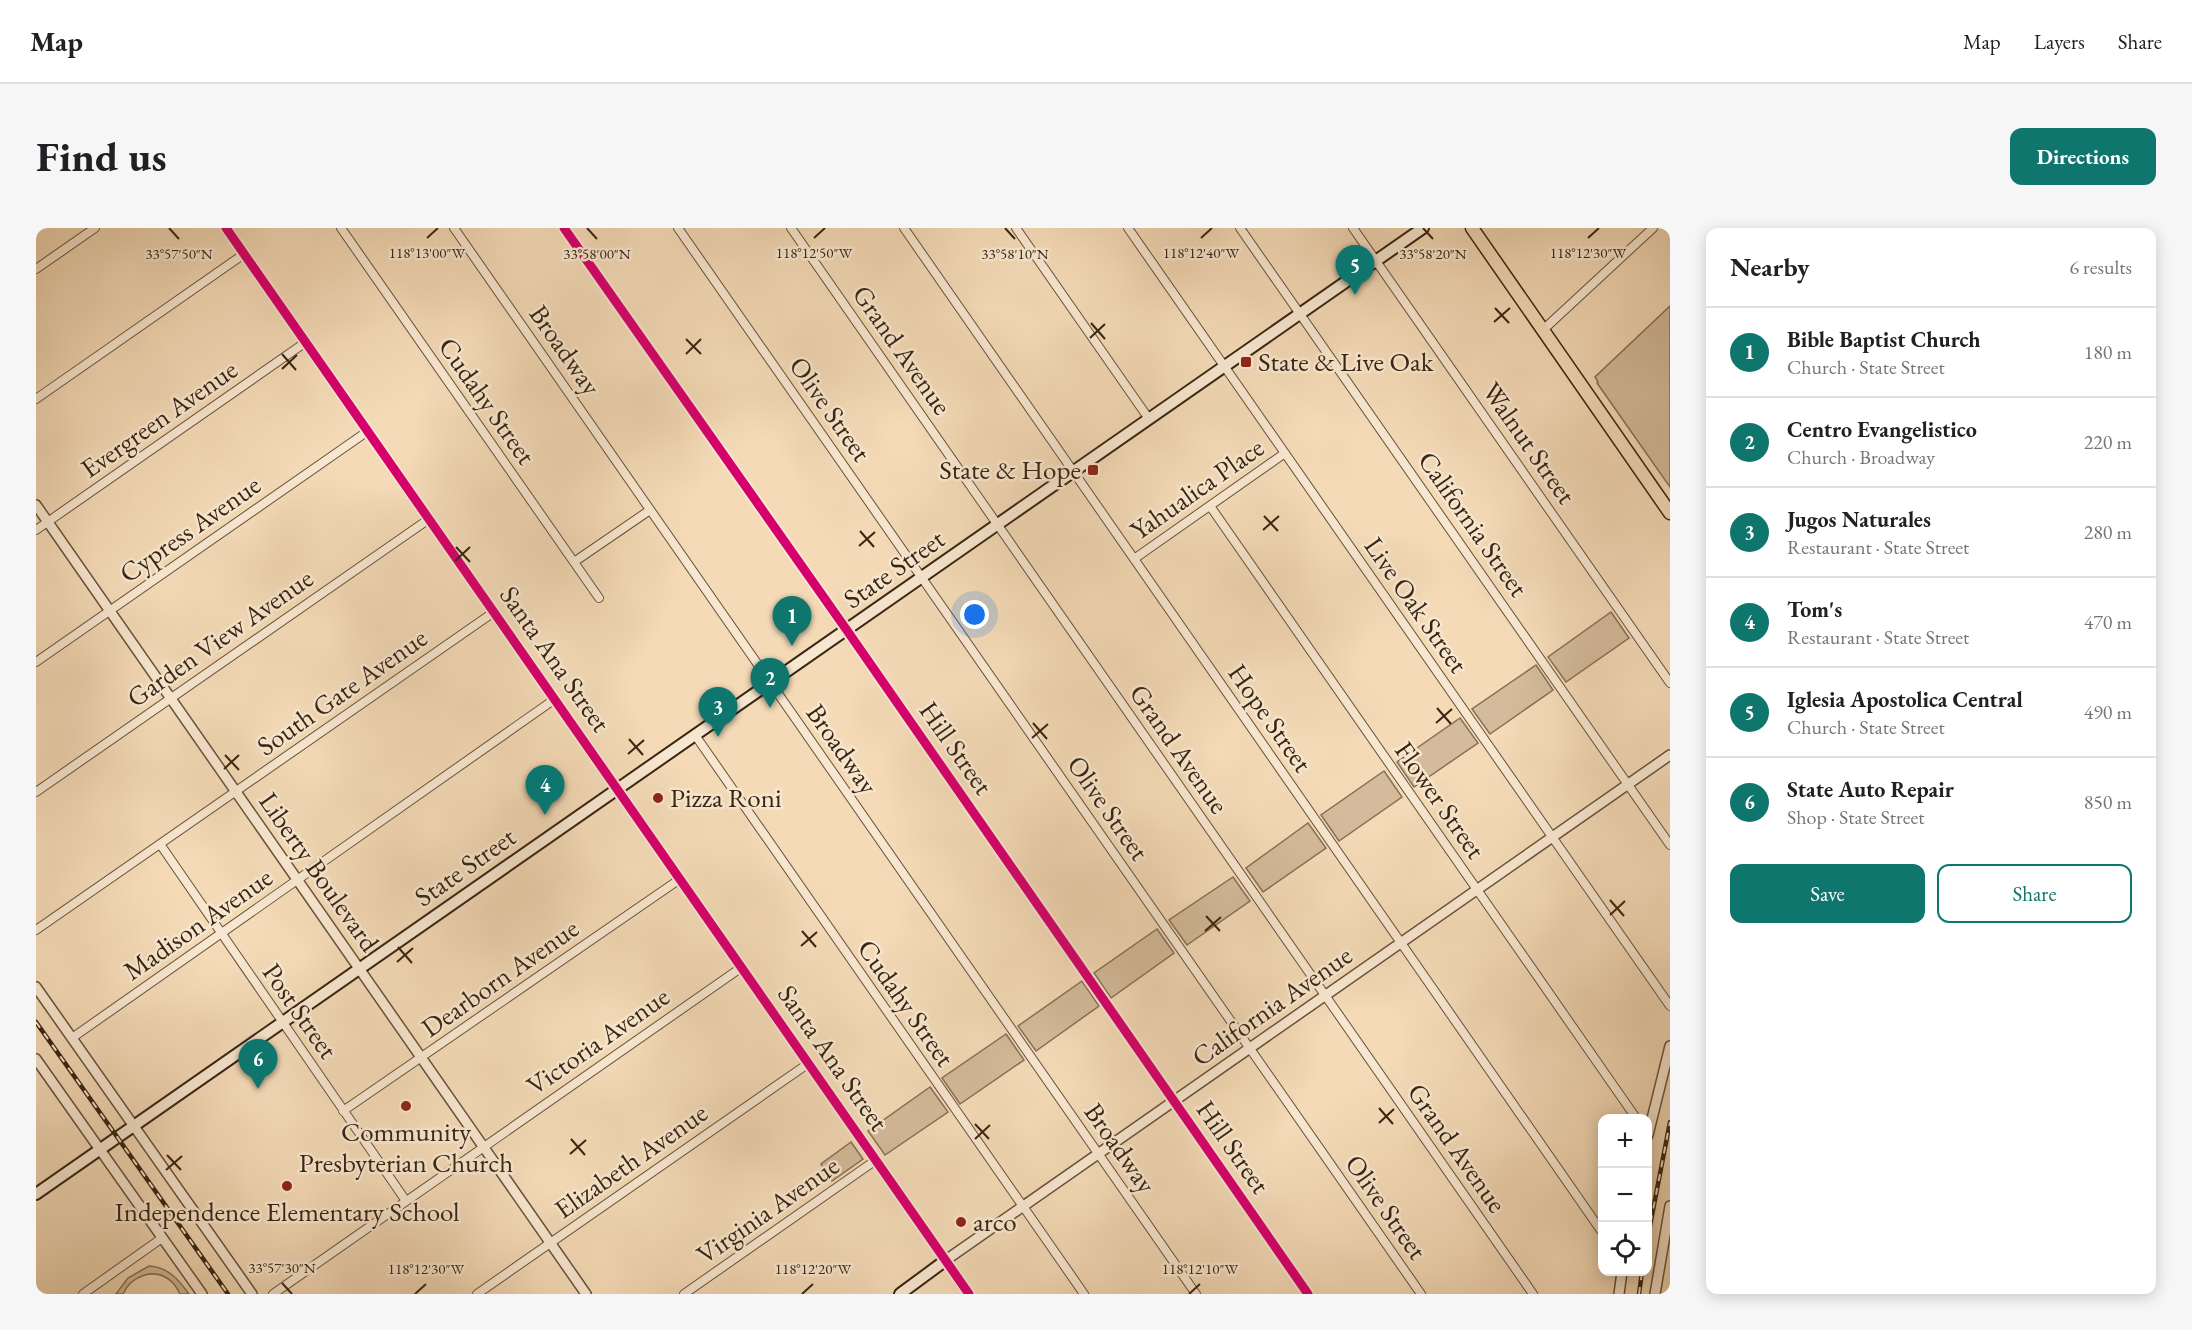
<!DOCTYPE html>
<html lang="en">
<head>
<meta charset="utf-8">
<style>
	:root { --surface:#fff; --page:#f6f6f6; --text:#202124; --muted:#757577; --line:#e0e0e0; --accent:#0f766e }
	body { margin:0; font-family:"EB Garamond",serif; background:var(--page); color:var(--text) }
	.controls { position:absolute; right:18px; bottom:18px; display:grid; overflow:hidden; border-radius:12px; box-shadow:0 3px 15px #0003 }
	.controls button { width:54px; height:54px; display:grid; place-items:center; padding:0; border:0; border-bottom:2px solid var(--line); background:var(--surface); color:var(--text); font:30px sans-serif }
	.you { position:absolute; left:939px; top:387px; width:21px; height:21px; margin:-15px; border:4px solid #fff; border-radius:50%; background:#1a73e8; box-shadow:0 0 0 9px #1a73e833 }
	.badge { display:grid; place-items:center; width:39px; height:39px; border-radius:50%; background:var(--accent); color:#fff; font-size:20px; font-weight:700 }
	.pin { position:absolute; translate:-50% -50px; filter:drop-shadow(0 2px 3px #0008) }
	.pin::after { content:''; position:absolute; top:32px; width:21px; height:18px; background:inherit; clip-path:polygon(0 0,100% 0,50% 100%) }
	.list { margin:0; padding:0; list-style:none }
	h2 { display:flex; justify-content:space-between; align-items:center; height:78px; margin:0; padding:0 24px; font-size:26px }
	h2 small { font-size:20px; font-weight:400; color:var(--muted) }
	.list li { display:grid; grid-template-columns:39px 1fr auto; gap:18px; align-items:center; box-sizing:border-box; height:90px; padding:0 24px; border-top:2px solid var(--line) }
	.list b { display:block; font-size:22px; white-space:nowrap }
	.list p { margin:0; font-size:20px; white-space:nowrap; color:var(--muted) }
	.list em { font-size:20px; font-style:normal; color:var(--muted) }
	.actions { display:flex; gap:12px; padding:18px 24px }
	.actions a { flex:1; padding:14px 0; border:2px solid var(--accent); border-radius:12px; text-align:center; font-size:21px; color:var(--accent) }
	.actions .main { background:var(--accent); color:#fff }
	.icon { flex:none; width:33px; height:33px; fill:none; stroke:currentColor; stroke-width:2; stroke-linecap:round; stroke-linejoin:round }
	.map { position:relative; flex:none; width:1634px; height:1066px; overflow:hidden; border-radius:12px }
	header { display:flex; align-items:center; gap:36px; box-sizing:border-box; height:84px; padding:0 30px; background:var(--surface); border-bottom:2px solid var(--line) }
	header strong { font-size:28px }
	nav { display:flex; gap:33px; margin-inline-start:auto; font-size:21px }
	.intro { display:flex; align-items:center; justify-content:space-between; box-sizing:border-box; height:144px; padding:0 36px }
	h1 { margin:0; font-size:42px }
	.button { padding:15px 27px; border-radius:12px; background:var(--accent); color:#fff; font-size:21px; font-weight:700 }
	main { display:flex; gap:36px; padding:0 36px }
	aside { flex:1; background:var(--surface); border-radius:12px; box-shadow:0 3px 15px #0003 }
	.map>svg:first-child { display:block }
</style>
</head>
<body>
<header>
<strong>Map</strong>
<nav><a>Map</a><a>Layers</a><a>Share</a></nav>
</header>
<div class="intro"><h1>Find us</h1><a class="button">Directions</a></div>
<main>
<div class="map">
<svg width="1634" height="1066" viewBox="0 0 1634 1066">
	<rect width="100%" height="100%" fill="#f4dab7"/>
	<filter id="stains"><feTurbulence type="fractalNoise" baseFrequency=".00333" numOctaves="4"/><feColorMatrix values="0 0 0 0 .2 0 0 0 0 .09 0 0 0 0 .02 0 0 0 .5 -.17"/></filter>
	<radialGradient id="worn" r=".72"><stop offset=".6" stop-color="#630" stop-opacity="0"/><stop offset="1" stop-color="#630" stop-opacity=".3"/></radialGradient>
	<path fill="#d4bb9b" stroke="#867056" stroke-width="1.5" d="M1634 78V259L1561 155 1562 154 1559 149Z
		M1575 384 1593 410 1530 454 1512 429Z
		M1500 437 1517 462 1454 506 1436 481Z
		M1424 490 1442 515 1378 559 1361 534Z
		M1348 543 1366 569 1303 613 1285 587Z
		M1272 595 1290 620 1227 664 1210 640Z
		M1197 649 1214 673 1151 717 1133 692Z
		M1121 701 1138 725 1075 770 1058 745Z
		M1046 753 1063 778 1000 823 982 798Z
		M970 806 988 832 924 876 906 850Z
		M894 859 912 884 849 927 832 903Z
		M815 914 827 931 796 953 785 936Z
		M113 1038C132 1039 142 1051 153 1066H144C142 1062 139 1057 136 1054 119 1038 95 1048 87 1066H80L92 1050Z"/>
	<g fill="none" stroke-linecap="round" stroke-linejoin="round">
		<defs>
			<path id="minor" d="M305 0 563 370
				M418 0 1160 1066
				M528 0 810 401 1272 1066
				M642 0 1385 1066
				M755 0 1497 1066
				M868 0 1566 1004
				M980 0 1113 191
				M1092 0 1634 778
				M1204 0 1634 617
				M1317 0 1634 455
				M0 41 59 0
				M1507 102 1617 0
				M0 171 208 26
				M1174 278 1600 890
				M0 302 270 114
				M1098 331 1249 225
				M538 334 614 282
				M0 434 332 203
				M659 507 1048 1066
				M0 564 393 291
				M124 616 370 973
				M0 702 458 384
				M36 810 519 471
				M307 883 644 651
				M47 1066 126 1010
				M237 1066 706 739
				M441 1066 773 835
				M648 1066 840 932"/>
			<path id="tertiary" d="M190 0 933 1066
				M0 277 550 1066
				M0 759 216 1066
				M0 831 166 1066
				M1612 907 1634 818
				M910 1032 1634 527
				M1583 1066 1586 1044
				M1619 1066 1634 978"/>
			<path id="secondary" d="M0 966 1387 0
				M864 1066 910 1032"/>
			<path id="primary" d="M1436 0 1634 285"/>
		</defs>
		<use href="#minor" stroke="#67523a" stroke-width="10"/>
		<use href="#tertiary" stroke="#67523a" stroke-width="12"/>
		<use href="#secondary" stroke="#382511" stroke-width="14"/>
		<use href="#primary" stroke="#382511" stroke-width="15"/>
		<use href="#minor" stroke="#f8e7d0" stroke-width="8"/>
		<use href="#tertiary" stroke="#f8e7d0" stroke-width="9"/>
		<use href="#secondary" stroke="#f8e7d0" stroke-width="10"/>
		<use href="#primary" stroke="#f4dab7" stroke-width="12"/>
		<defs>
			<path id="rail" d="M0 794 192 1066
				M1612 1008 1634 894
				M1603 1066 1606 1044"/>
		</defs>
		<use href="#rail" stroke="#382511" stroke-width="4.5"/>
		<use href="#rail" stroke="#f8e7d0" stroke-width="2" stroke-dasharray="7" stroke-linecap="butt"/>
		<defs>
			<path id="cycleway" d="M190 0 933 1066
				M528 0 810 401 1272 1066"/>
		</defs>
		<use href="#cycleway" stroke="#f8e7d0" stroke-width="13"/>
		<use href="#cycleway" stroke="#d6006c" stroke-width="9"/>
	</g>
	<path fill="none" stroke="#382511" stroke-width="2" d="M133 0 143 11M551 0 561 11M969 0 979 11M1387 0 1397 11M391 10 402 0M778 10 789 0M1165 10 1176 0M1552 10 1563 0M1459 80 1473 95M1458 94 1474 80M1055 95 1069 111M1054 110 1069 96M650 111 665 126M246 126 260 142M650 126 665 111M246 141 261 127M1228 288 1242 303M1227 302 1243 288M824 303 838 319M823 318 839 304M420 319 434 334M419 333 434 319M1401 480 1415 496M997 495 1011 511M1400 495 1416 481M996 510 1012 496M593 511 607 527M592 526 608 512M189 527 203 542M188 541 203 527M1574 672 1588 688M1574 687 1589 673M1170 688 1184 703M766 703 780 719M1169 703 1185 689M765 718 781 704M362 719 376 735M361 734 377 720M1343 880 1357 896M1343 895 1358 881M939 896 953 911M535 911 549 927M939 911 954 897M534 926 550 912M131 927 145 942M130 942 146 928M246 1055 256 1066M379 1066 390 1056M766 1066 777 1056M1153 1066 1164 1056"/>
	<g fill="#8f2418" stroke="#f8e7d0" stroke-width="2">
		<rect x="1204" y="128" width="12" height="12" rx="3"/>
		<rect x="1051" y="236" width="12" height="12" rx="3"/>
		<circle cx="622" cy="570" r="6"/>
		<circle cx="370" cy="878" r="6"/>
		<circle cx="251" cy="958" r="6"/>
		<circle cx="925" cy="994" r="6"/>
	</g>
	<g text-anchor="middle" stroke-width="5" stroke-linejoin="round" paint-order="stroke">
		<g font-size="27" fill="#382511" stroke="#f8e7d0">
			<text transform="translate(529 122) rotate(55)" y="9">Broadway</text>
			<text transform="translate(866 122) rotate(55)" y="9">Grand Avenue</text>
			<text transform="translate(451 173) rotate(55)" y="9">Cudahy Street</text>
			<text transform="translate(794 181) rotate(55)" y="9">Olive Street</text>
			<text transform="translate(123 191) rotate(-35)" y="9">Evergreen Avenue</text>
			<text transform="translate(1493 215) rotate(55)" y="9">Walnut Street</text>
			<text transform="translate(1161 261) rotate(-35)" y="9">Yahualica Place</text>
			<text transform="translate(1437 296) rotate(55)" y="9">California Street</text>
			<text transform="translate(154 301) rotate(-35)" y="9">Cypress Avenue</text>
			<text transform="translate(858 341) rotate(-35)" y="9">State Street</text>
			<text transform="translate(1380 377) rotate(55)" y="9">Live Oak Street</text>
			<text transform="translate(184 410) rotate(-35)" y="9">Garden View Avenue</text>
			<text transform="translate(519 431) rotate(55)" y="9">Santa Ana Street</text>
			<text transform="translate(306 464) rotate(-35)" y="9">South Gate Avenue</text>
			<text transform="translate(1234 490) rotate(55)" y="9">Hope Street</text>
			<text transform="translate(920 520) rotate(55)" y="9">Hill Street</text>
			<text transform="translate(806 521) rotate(55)" y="9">Broadway</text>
			<text transform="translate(1143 521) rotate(55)" y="9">Grand Avenue</text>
			<text transform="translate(1404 572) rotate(55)" y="9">Flower Street</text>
			<text transform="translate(1072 580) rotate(55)" y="9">Olive Street</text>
			<text transform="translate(429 639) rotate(-35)" y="9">State Street</text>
			<text transform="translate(283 644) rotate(55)" y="9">Liberty Boulevard</text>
			<text transform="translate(162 696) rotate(-35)" y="9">Madison Avenue</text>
			<text transform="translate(464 750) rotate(-35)" y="9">Dearborn Avenue</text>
			<text transform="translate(870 775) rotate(55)" y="9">Cudahy Street</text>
			<text transform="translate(1236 778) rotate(-35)" y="9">California Avenue</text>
			<text transform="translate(264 783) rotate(55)" y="9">Post Street</text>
			<text transform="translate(562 813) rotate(-35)" y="9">Victoria Avenue</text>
			<text transform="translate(797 830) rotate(55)" y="9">Santa Ana Street</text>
			<text transform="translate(1197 919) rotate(55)" y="9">Hill Street</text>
			<text transform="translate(1084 920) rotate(55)" y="9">Broadway</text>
			<text transform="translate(1421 920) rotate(55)" y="9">Grand Avenue</text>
			<text transform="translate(595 933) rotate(-35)" y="9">Elizabeth Avenue</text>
			<text transform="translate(1350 979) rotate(55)" y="9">Olive Street</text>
			<text transform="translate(732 982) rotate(-35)" y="9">Virginia Avenue</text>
		</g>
		<g font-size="27" fill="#382511" stroke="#f8e7d0" text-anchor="start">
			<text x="1222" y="143">State &amp; Live Oak</text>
			<text x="1045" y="251" text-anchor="end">State &amp; Hope</text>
			<text x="634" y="579">Pizza Roni</text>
			<text x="370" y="913" text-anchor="middle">Community<tspan x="370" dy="31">Presbyterian Church</tspan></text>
			<text x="251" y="993" text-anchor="middle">Independence Elementary School</text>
			<text x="937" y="1003">arco</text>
		</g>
	</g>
	<g font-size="15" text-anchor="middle" fill="#382511" stroke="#f8e7d0" stroke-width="5" stroke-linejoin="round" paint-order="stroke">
		<text x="391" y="30">118°13'00"W</text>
		<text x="778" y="30">118°12'50"W</text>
		<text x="1165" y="30">118°12'40"W</text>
		<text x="1552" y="30">118°12'30"W</text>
		<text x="143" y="31">33°57'50"N</text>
		<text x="561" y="31">33°58'00"N</text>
		<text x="979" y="31">33°58'10"N</text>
		<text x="1397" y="31">33°58'20"N</text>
		<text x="246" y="1045">33°57'30"N</text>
		<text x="390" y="1046">118°12'30"W</text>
		<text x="777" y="1046">118°12'20"W</text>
		<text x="1164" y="1046">118°12'10"W</text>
	</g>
	<rect width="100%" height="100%" filter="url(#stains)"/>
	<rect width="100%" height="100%" fill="url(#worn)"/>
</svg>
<div class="controls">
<button>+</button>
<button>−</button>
<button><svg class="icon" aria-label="locate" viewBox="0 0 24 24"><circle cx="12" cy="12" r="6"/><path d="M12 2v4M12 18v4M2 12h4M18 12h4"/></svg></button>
</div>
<div class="you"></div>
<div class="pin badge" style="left:756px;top:418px">1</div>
<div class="pin badge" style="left:734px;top:480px">2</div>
<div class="pin badge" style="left:682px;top:509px">3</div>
<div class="pin badge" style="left:509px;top:587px">4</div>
<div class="pin badge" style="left:1319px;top:67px">5</div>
<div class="pin badge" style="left:222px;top:861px">6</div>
</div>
<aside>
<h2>Nearby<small>6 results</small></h2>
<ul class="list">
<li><span class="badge">1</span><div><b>Bible Baptist Church</b><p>Church · State Street</p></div><em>180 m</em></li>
<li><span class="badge">2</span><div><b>Centro Evangelistico</b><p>Church · Broadway</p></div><em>220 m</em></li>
<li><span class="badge">3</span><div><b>Jugos Naturales</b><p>Restaurant · State Street</p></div><em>280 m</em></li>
<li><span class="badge">4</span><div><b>Tom's</b><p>Restaurant · State Street</p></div><em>470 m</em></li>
<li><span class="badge">5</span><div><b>Iglesia Apostolica Central</b><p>Church · State Street</p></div><em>490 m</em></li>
<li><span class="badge">6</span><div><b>State Auto Repair</b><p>Shop · State Street</p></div><em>850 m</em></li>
</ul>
<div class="actions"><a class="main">Save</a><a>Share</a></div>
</aside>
</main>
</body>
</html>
